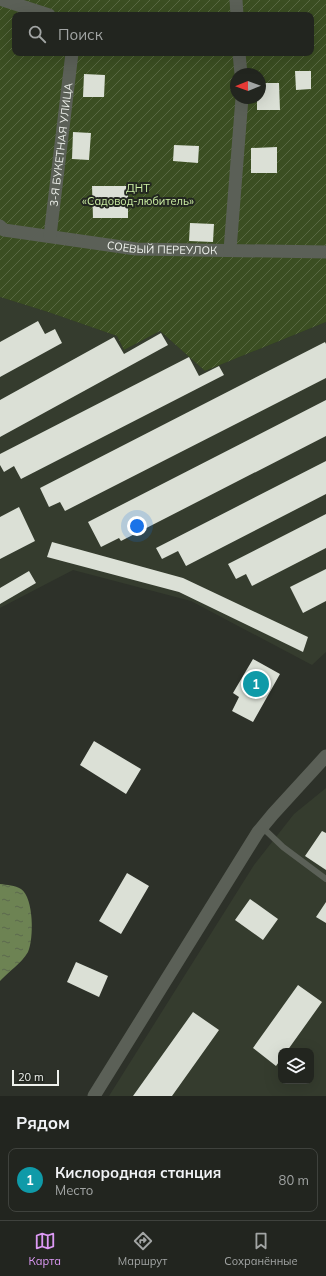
<!DOCTYPE html>
<html lang="ru">
<head>
<meta charset="utf-8">
<style>
	:root { --surface:#22251f; --page:#2a2d28; --text:#f1f3f6; --muted:#a2a5a4; --line:#3f423d; --accent:#dc99f4 }
	body { margin:0; font-family:Mulish,sans-serif; background:var(--page); color:var(--text) }
	.controls { position:absolute; right:12px; bottom:12px; display:grid; overflow:hidden; border-radius:8px; box-shadow:0 4px 16px #0002 }
	.controls button { width:36px; height:36px; display:grid; place-items:center; padding:0; border:0; border-bottom:1px solid var(--line); background:var(--surface); color:var(--text); font:20px sans-serif }
	.compass { position:absolute; left:230px; top:68px; width:36px; height:36px; border-radius:50%; background:var(--surface); box-shadow:0 4px 16px #0002; rotate:269deg }
	.scale { position:absolute; left:12px; bottom:10px; width:47px; box-sizing:border-box; padding-left:4px; border:2px solid #eff2ed; border-top:0; font-size:11px; line-height:14px; white-space:nowrap; color:#eff2ed; -webkit-text-stroke:3px #232720; paint-order:stroke }
	.you { position:absolute; left:137px; top:526px; width:14px; height:14px; margin:-10px; border:3px solid #fff; border-radius:50%; background:#1a73e8; box-shadow:0 0 0 6px #1a73e833 }
	.badge { display:grid; place-items:center; width:26px; height:26px; border-radius:50%; background:var(--accent); color:#fff; font-size:13px; font-weight:700 }
	.pin { position:absolute; translate:-50% -50%; border:2px solid #fff; box-shadow:0 1px 4px #0006 }
	.list { margin:0; padding:0; list-style:none }
	h2 { display:flex; justify-content:space-between; align-items:center; height:52px; margin:0; padding:0 16px; font-size:17px }
	h2 small { font-size:13px; font-weight:400; color:var(--muted) }
	.list li { display:grid; grid-template-columns:26px 1fr auto; gap:12px; align-items:center; box-sizing:border-box; height:64px; margin:0 8px 8px; padding:0 8px; border:1px solid var(--line); border-radius:8px }
	.list b { display:block; font-size:15px; white-space:nowrap }
	.list p { margin:0; font-size:13px; white-space:nowrap; color:var(--muted) }
	.list em { font-size:13px; font-style:normal; color:var(--muted) }
	.icon { flex:none; width:22px; height:22px; fill:none; stroke:currentColor; stroke-width:2; stroke-linecap:round; stroke-linejoin:round }
	.map { position:relative; flex:none; width:326px; height:1096px; overflow:hidden }
	.search { position:absolute; background:var(--surface); box-shadow:0 4px 16px #0002; left:12px; right:12px; top:12px; height:44px; display:flex; align-items:center; gap:10px; box-sizing:border-box; padding:0 14px; border-radius:8px; color:var(--muted); font-size:15px }
	.sheet { height:124px; background:var(--surface) }
	nav { display:flex; justify-content:space-around; align-items:center; box-sizing:border-box; height:56px; border-top:1px solid var(--line); background:var(--surface); font-size:11px; color:var(--muted) }
	nav a { display:grid; justify-items:center; gap:2px }
	nav .on { color:var(--accent) }
	.map>svg:first-child { display:block }
</style>
</head>
<body>
<div class="map">
<svg width="326" height="1096" viewBox="0 0 326 1096">
	<defs>
		<pattern id="garden-furrows" width="10" height="10" patternUnits="userSpaceOnUse"><rect width="10" height="10" fill="#3b4e22"/><path d="M-1 1l2-2M0 10L10 0M9 11l2-2" fill="none" stroke="#586842"/></pattern>
		<pattern id="water-ripples" width="26" height="14" patternUnits="userSpaceOnUse"><rect width="26" height="14" fill="#6d8353"/><path d="M2 4q2-2 4 0t4 0M15 11q2-2 4 0t4 0" fill="none" stroke="#5c694e"/></pattern>
	</defs>
	<rect width="100%" height="100%" fill="#2d3129"/>
	<path fill="#353c2e" fill-rule="evenodd" d="M0 297 48 312 117 336 124 350 160 331 205 371 326 322V652L312 665 191 601 73 570 0 608Z
		M326 788V1096H109L254 865 294 814ZM281 1051H311V1081H281Z"/>
	<path fill="url(#garden-furrows)" fill-rule="evenodd" d="M0 0H326V322L205 371 160 331 124 350 117 336 48 312 0 297ZM15 15H311V53H15ZM236 74H260V98H236Z"/>
	<path fill="url(#water-ripples)" d="M0 884C7 885 15 885 21 889 34 898 34 939 28 952 21 964 9 971 0 981Z"/>
	<path fill="#dbe0d6" d="M295 71H311V89L296 90Z
		M84 74 105 75 104 97H83Z
		M260 83H279L280 110H257V98H260Z
		M73 132 91 133 89 160 72 159Z
		M174 145 199 146 198 163 173 161Z
		M277 147V173H251V148Z
		M92 186H128V218H93Z
		M190 223 214 224 213 242 189 241Z
		M38 321 45 334 55 329 62 343 0 377V342Z
		M161 333 168 345 0 437V400L114 337 124 354Z
		M325 342 326 344V378L65 511 60 502 49 507 40 488Z
		M189 357 199 376 219 366 224 375 21 479 14 466 4 472 0 465V454Z
		M326 400V436L121 541 119 538 101 547 88 522Z
		M326 461V494L186 566 178 551 162 559 156 548Z
		M19 507 35 541 0 559V517Z
		M326 514V548L252 586 246 574 236 579 228 564Z
		M52 542 183 578 308 637 303 652 179 592 47 557Z
		M326 569V601L303 613 290 587Z
		M29 571 36 583 0 604V588Z
		M253 659 280 674 253 722 232 711 239 697 233 693Z
		M94 741 141 769 126 794 80 765Z
		M322 831 326 833V870L305 856Z
		M127 873 149 886 121 934 99 921Z
		M250 899 278 919 263 940 235 920Z
		M326 902V923L316 917Z
		M76 962 108 976 99 997 67 982Z
		M298 985 322 1002 287 1051H281V1059L276 1066 253 1048Z
		M193 1012 219 1030 172 1096H133Z"/>
	<g fill="none" stroke-linecap="round" stroke-linejoin="round">
		<path stroke="#5b6057" stroke-width="6" d="M262 827 283 847 326 879"/>
		<g stroke="#5b6057" stroke-width="13">
			<path d="M3 0 49 15"/>
			<path d="M236 0 237 15"/>
			<path d="M239 53 241 74"/>
			<path id="s1" d="M0 226 4 230 136 249 326 252"/>
			<path id="s2" d="M50 236 72 53"/>
			<path d="M230 250 242 98"/>
			<path d="M94 1096 258 832 273 814 326 756"/>
		</g>
	</g>
	<g text-anchor="middle" stroke-width="4" stroke-linejoin="round" paint-order="stroke">
		<g font-size="11" fill="#eff2ed" stroke="#232720">
			<text dy="4" stroke="none"><textPath href="#s2" startOffset="92">3-Я БУКЕТНАЯ УЛИЦА</textPath></text>
			<text dy="4" stroke="none"><textPath href="#s1" startOffset="165">СОЕВЫЙ ПЕРЕУЛОК</textPath></text>
		</g>
		<g font-size="11" fill="#cef1a6" stroke="#232720">
			<text x="138" y="192">ДНТ<tspan x="138" dy="13">«Садовод-любитель»</tspan></text>
		</g>
	</g>
</svg>
<div class="controls">
<button><svg class="icon" aria-label="layers" viewBox="0 0 24 24"><path d="M12 4l9 5-9 5-9-5zM3 14l9 5 9-5"/></svg></button>
</div>
<svg class="compass" viewBox="-18 -18 36 36"><path d="M0-13l5 13h-10z" fill="#e53935"/><path d="M0 13l5-13h-10z" fill="#a2a5a4"/></svg>
<div class="scale">20 m</div>
<div class="you"></div>
<div class="pin badge" style="left:256px;top:684px;background:#0f9aa8">1</div>
<div class="search"><svg class="icon" aria-label="search" viewBox="0 0 24 24"><circle cx="10" cy="10" r="6"/><path d="M15 15l6 6"/></svg>Поиск</div>
</div>
<section class="sheet">
<h2>Рядом<small></small></h2>
<ul class="list">
<li><span class="badge" style="background:#0f9aa8">1</span><div><b>Кислородная станция</b><p>Место</p></div><em>80 m</em></li>
</ul>
</section>
<nav>
<a class="on"><svg class="icon" aria-label="map" viewBox="0 0 24 24"><path d="M3 6l6-2 6 2 6-2v14l-6 2-6-2-6 2zM9 4v14M15 6v14"/></svg>Карта</a>
<a><svg class="icon" aria-label="directions" viewBox="0 0 24 24"><path d="M12 3l9 9-9 9-9-9zM9 14v-3h6M13 9l2 2-2 2"/></svg>Маршрут</a>
<a><svg class="icon" aria-label="saved" viewBox="0 0 24 24"><path d="M7 4h10v16l-5-4-5 4z"/></svg>Сохранённые</a>
</nav>
</body>
</html>
